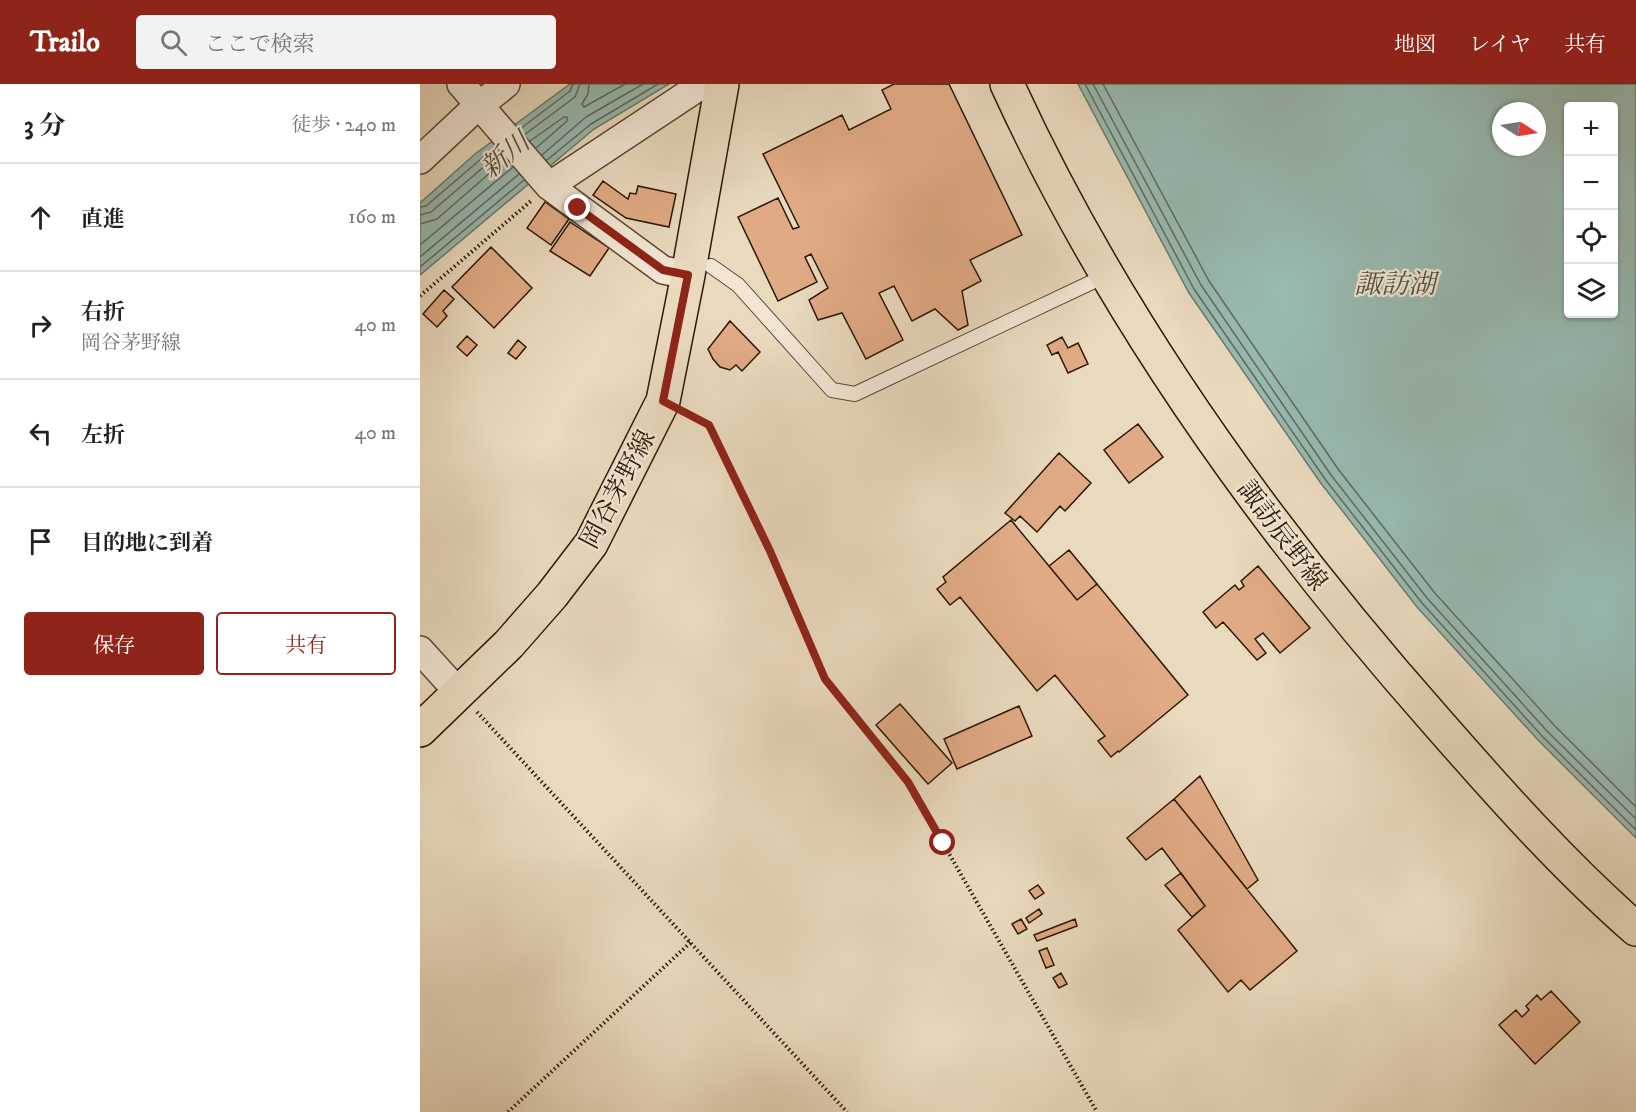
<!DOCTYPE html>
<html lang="ja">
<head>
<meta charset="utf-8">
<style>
	:root { --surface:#fff; --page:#f2f2f2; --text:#222; --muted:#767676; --line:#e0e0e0; --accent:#8f2418 }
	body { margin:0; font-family:"IM FELL DW Pica","Noto Serif JP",serif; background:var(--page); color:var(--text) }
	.controls { position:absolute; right:18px; top:18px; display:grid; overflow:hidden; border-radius:6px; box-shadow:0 2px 4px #0004 }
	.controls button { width:54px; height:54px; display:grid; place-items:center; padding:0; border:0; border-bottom:2px solid var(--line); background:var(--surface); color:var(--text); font:30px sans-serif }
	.compass { position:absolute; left:1072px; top:18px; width:54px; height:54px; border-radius:50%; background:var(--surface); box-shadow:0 2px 4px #0004; rotate:102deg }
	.stop { position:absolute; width:18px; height:18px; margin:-14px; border:4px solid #8f2418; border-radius:50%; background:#fff }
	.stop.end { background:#8f2418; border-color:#fff; box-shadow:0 2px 6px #0008 }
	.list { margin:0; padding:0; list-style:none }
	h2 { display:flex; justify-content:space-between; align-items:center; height:78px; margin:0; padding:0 24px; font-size:26px }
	h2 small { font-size:20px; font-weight:400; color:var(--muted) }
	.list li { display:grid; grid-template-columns:39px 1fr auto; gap:18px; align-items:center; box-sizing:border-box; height:108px; padding:0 24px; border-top:2px solid var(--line) }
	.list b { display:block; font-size:22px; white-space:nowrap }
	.list p { margin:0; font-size:20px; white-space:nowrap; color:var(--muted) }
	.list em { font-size:20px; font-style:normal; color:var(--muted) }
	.actions { display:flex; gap:12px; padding:18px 24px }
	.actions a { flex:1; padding:14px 0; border:2px solid var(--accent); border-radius:6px; text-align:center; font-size:21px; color:var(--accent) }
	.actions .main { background:var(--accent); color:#fff }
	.icon { flex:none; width:33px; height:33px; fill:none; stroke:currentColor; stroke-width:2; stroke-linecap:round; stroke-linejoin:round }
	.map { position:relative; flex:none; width:1216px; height:1028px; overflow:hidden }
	header { display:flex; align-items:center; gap:36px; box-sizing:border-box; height:84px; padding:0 30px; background:var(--accent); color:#fff }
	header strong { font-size:28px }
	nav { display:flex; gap:33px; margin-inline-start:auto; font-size:21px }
	.search { width:420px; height:54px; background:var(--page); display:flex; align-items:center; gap:15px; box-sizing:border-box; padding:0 21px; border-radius:6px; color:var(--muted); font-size:22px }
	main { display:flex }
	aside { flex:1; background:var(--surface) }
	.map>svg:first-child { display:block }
</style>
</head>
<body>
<header>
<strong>Trailo</strong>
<div class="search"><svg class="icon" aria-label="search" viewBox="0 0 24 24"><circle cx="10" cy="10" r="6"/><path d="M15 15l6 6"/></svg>ここで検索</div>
<nav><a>地図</a><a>レイヤ</a><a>共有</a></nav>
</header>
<main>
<aside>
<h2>3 分<small>徒歩 · 240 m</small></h2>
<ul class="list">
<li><svg class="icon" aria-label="ahead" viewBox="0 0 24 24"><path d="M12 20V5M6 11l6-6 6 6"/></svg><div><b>直進</b></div><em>160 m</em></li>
<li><svg class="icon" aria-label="right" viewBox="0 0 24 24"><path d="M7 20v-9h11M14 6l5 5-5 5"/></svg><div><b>右折</b><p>岡谷茅野線</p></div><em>40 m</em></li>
<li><svg class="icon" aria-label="left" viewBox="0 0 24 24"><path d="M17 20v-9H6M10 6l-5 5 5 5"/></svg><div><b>左折</b></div><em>40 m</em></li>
<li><svg class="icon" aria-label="arrive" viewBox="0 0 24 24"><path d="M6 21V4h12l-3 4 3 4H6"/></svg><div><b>目的地に到着</b></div></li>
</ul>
<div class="actions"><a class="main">保存</a><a>共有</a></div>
</aside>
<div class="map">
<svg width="1216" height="1028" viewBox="0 0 1216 1028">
	<rect width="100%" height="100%" fill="#e9d9bd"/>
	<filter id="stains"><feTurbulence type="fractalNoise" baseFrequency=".00333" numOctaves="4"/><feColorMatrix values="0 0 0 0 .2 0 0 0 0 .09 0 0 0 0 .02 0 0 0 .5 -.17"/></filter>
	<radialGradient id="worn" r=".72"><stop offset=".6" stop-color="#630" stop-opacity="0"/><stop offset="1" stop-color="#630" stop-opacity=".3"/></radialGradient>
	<path fill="#97bab1" stroke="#6d796c" stroke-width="1.5" fill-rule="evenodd" d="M150 0H249L174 45 0 191V119L55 70Z
		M658 0H1216V754L1118 656 997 523 900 398 769 209ZM1148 22H1194V230H1148ZM1081 27H1117V63H1081Z"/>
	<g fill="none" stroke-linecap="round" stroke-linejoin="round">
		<path stroke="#62695a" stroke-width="1.5" d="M169 0 168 10 162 20 164 23 205 0
			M665 0 774 205 905 395 1002 519 1122 652 1216 746
			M673 0 781 201 911 391 1007 514 1127 647 1216 735
			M683 0 789 197 918 385 1014 508 1134 641 1216 723
			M100 45 150 7 153 0
			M104 51 155 13 160 0
			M110 57 144 33H147V37L116 64
			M122 71 166 33 223 0
			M127 76 171 40 238 0
			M0 123 6 122 75 63
			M0 131 11 128 80 69
			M0 140 17 135 86 75
			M0 161 93 83
			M0 173 99 90
			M0 183 104 96"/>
	</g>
	<path fill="#e0aa84" stroke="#2d1804" stroke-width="1.5" d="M474 0H529L602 151 550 176 561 197 542 207 548 241 538 246 515 225 492 237 474 202 459 209 483 256 446 275 422 229 398 236 389 216 408 204 391 170 385 173 397 198 358 217 318 133 358 114 373 145 379 143 343 70 422 31 429 46 471 25 462 6Z
		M183 97 208 115 210 109 216 110 218 102 256 110 249 143 206 134 173 111Z
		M125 118 149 135 131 161 107 144Z
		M150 138 189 164 170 192 130 167Z
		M71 163 112 204 74 244 32 203Z
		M24 206 34 215 23 227 27 232 17 243 3 230Z
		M310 237 340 268 322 287 316 281 310 286 300 283 293 275 288 265Z
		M47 252 57 261 47 272 37 263Z
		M642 253 648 264 658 259 668 280 648 289 638 268 632 271 627 261Z
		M98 256 106 263 96 275 88 269Z
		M718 340 743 373 709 399 684 366Z
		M639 369 671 399 645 427 640 422 617 448 600 432 595 437 585 429Z
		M591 436 657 516 677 500 768 611 699 668 698 667 691 673 678 657 685 652 635 591 617 607 540 513 530 521 517 505 526 498 523 493Z
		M649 466 677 500 657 516 629 482Z
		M838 482 890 544 860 569 843 549 835 555 846 569 837 576 803 538 796 544 783 528 815 501 819 506 824 502 821 497Z
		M480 620 532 679 508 700 456 641Z
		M599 622 612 652 537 685 524 655Z
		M780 692 838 796 827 805 754 715Z
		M754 715 877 867 830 906 821 896 808 908 758 846 785 822 742 764 726 776 707 754Z
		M761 789 785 822 772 833 745 801Z
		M618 801 624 809 615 815 609 807Z
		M619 825 622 830 609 839 606 834Z
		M601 835 607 845 598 850 592 840Z
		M655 835 657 842 617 857 614 851Z
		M627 864 634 881 626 884 619 867Z
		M641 889 647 900 639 904 633 894Z
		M1131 907 1160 938 1115 980 1079 941 1096 926 1102 933 1109 926 1106 922 1117 911 1121 916Z"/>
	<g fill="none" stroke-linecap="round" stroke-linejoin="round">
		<defs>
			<path id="lane" d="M291 182 318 201 412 306 435 310 687 191"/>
			<path id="street" d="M41 0 129 102 243 186 268 191
				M0 76 49 30 86 0
				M129 102 283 0
				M0 566 40 610"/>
			<path id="primary" d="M587 0C694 234 847 446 1017 638 1080 710 1144 782 1216 845
				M0 646 89 560 132 511 171 460 243 317 268 191 302 0"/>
		</defs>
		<use href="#lane" stroke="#5c4832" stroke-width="16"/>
		<use href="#street" stroke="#5c4832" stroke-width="30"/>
		<use href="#primary" stroke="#2d1804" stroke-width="36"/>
		<path stroke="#2d1804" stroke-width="4" stroke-dasharray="1.5 3" stroke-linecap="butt" d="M0 212 111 117
			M266 327 289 341 349 467 405 595 488 698 677 1028
			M57 628 427 1028
			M88 1028 271 858"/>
		<use href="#lane" stroke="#f1e6d4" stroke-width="14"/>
		<use href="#street" stroke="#f1e6d4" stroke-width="27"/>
		<use href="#primary" stroke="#e9d9bd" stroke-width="33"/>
	</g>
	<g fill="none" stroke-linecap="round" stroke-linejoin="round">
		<path stroke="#8f2418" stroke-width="8" d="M158 124 243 186 268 191 243 317 289 341 350 467 405 595 488 698 523 759"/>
	</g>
	<g text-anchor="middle" stroke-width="4.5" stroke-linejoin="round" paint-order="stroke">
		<g font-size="26" fill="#2d1804" stroke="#f1e6d4">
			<text transform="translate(197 405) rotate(-62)" y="9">岡谷茅野線</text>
			<text transform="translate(863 451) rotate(53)" y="9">諏訪辰野線</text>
		</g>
		<g font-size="27" font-style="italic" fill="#525141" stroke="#f1e6d4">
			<text transform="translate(85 71) rotate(-40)" y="9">新川</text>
			<text x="975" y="209">諏訪湖</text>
		</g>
	</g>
	<rect width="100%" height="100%" filter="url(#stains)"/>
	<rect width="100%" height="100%" fill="url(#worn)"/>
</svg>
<div class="controls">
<button>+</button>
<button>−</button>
<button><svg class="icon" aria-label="locate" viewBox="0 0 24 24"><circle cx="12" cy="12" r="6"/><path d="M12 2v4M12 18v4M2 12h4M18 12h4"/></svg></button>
<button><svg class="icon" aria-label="layers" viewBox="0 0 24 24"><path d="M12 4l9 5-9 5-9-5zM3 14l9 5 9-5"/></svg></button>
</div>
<svg class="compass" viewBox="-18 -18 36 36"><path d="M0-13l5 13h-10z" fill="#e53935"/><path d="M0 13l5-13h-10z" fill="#767676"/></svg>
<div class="stop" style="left:523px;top:759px"></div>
<div class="stop end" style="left:158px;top:124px"></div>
</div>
</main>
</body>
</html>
